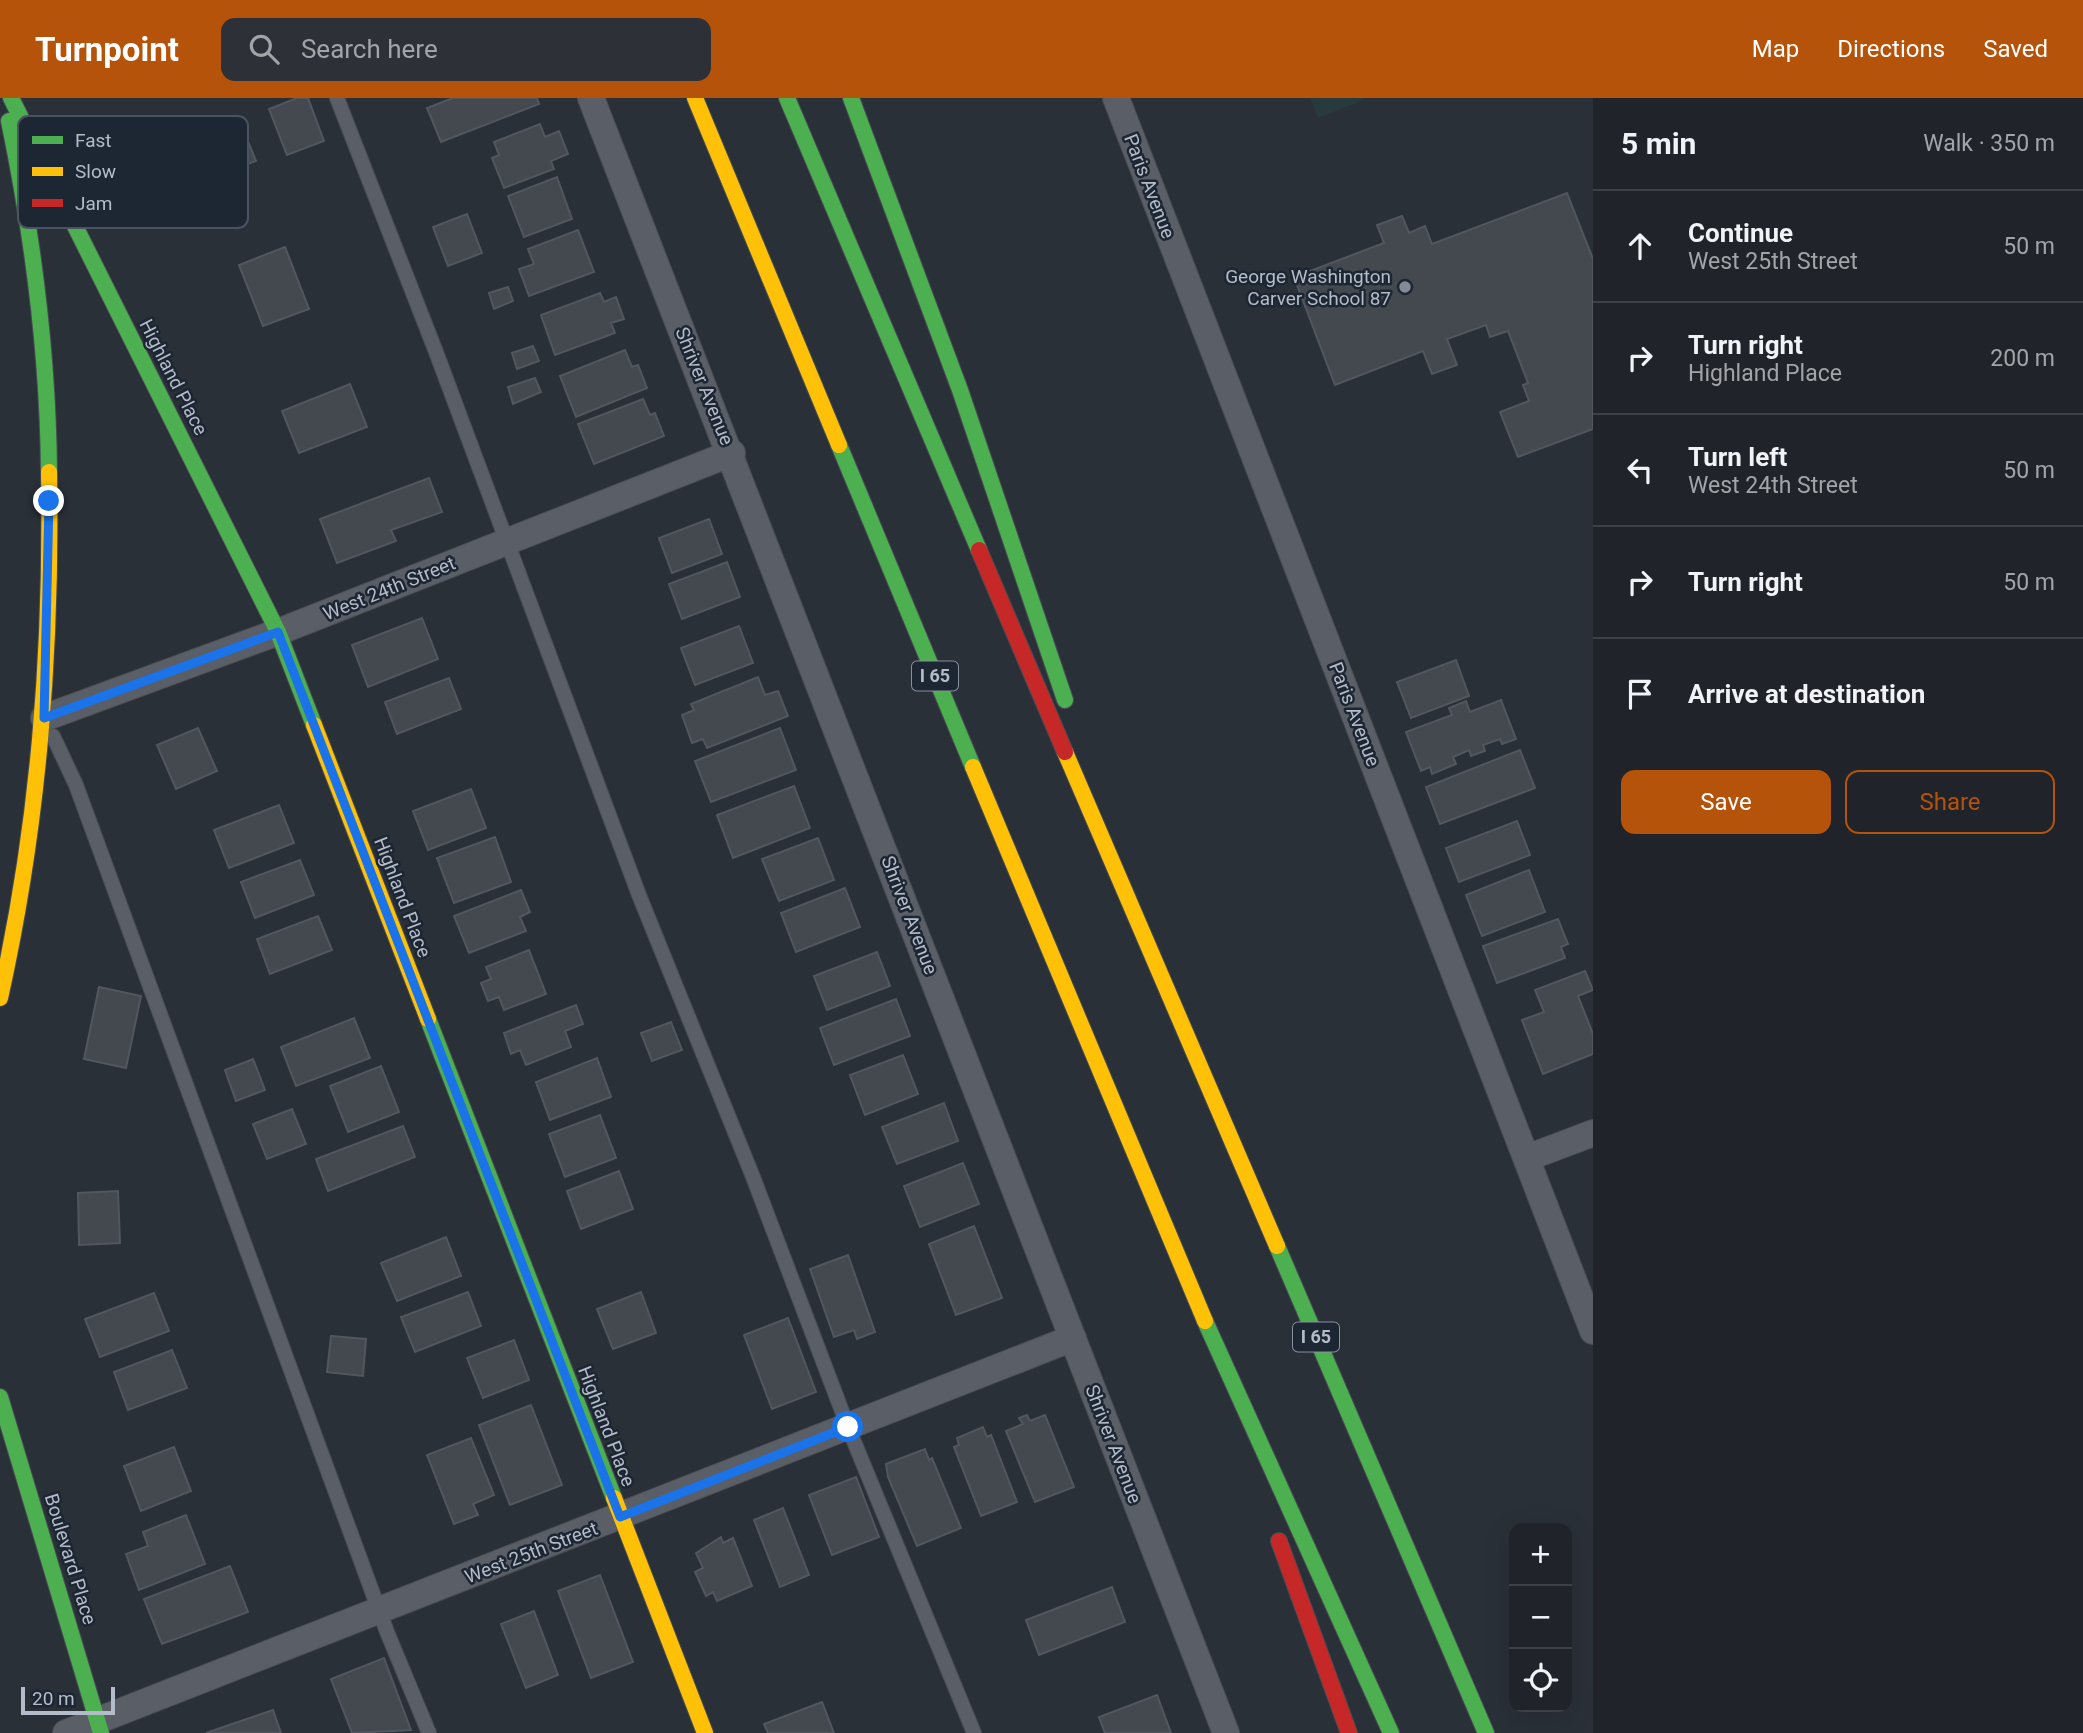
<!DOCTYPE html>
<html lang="en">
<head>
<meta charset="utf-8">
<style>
	:root { --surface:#20242a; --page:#2d3036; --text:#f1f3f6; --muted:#a2a4a8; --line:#3d4147; --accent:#b45309 }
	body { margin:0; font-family:Roboto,sans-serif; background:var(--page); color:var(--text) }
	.controls { position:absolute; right:21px; bottom:21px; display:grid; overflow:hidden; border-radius:14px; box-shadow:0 7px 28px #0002 }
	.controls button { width:63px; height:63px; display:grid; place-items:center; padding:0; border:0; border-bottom:2px solid var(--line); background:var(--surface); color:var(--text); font:35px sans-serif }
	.scale { position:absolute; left:21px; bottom:18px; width:94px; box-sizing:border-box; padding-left:7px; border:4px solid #b4bcc9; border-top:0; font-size:19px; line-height:24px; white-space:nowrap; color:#b4bcc9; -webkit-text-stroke:5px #1d2633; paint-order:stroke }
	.stop { position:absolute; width:21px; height:21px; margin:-16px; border:5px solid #1a73e8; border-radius:50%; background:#fff }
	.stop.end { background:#1a73e8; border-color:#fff; box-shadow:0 2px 7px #0008 }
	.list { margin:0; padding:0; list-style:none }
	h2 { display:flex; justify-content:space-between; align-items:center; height:91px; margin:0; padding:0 28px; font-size:30px }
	h2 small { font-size:23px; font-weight:400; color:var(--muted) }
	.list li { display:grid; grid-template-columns:46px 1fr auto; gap:21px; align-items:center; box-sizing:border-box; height:112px; padding:0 28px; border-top:2px solid var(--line) }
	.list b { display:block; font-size:26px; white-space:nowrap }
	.list p { margin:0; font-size:23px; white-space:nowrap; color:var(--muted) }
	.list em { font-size:23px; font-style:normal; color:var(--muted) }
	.actions { display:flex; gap:14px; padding:21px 28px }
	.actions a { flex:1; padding:16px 0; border:2px solid var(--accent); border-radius:14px; text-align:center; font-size:24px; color:var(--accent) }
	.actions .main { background:var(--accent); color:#fff }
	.icon { flex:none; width:38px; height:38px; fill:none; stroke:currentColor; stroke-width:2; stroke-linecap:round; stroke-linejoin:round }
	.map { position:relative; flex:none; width:1593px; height:1635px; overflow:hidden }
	header { display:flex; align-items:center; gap:42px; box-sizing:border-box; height:98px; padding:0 35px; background:var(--accent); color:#fff }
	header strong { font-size:33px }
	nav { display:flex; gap:38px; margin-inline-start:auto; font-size:24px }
	.search { width:490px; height:63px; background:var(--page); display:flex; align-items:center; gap:18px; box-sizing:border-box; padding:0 24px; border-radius:14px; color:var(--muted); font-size:26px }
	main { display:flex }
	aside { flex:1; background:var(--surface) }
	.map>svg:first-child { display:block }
</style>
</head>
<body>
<header>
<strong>Turnpoint</strong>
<div class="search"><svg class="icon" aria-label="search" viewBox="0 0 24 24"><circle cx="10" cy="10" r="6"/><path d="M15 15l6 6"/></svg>Search here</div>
<nav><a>Map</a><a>Directions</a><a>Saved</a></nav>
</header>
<main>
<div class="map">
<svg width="1593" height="1635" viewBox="0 0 1593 1635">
	<rect width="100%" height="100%" fill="#2a3038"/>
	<path fill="#273a3e" d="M1310 0H1363L1364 2 1318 20Z"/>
	<path fill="#444950" stroke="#52575f" stroke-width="2" d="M297 0H308L324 43 287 57 269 11Z
		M453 0H537L539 6 441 44 427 10Z
		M540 26 545 39 559 33 568 56 551 63 554 71 504 90 492 60 499 57 494 44Z
		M247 41 256 63 236 70 246 95 201 112 183 66Z
		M557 79 572 121 524 139 508 98Z
		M1567 95 1593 161V331L1518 359 1500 314 1529 303 1523 287 1528 285 1508 233 1490 239 1486 227 1447 241 1457 267 1432 276 1423 253 1335 287 1294 179 1384 145 1377 127 1402 118 1409 135 1425 128 1432 146Z
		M467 116 482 155 448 168 433 129Z
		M578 132 594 174 529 198 519 171 534 166 528 151Z
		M285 149 309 211 263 228 239 167Z
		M508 189 513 203 494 211 489 195Z
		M600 195 604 204 616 199 624 221 611 225 615 235 555 257 541 217Z
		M533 248 539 263 517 271 512 255Z
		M625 252 632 269 638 267 647 290 576 319 560 278Z
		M535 280 541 294 513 306 508 289Z
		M350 286 367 329 299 355 282 313Z
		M643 301 650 317 655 315 664 338 594 366 578 326Z
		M429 380 442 414 391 432 396 443 337 465 320 421Z
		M709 421 722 456 672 475 659 440Z
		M727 464 740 499 682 521 669 486Z
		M422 520 438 561 368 589 352 547Z
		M739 528 753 565 695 587 681 550Z
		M1456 562 1469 598 1411 620 1397 584Z
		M758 579 765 597 778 593 788 618 707 650 703 641 692 645 682 617 694 612 691 606Z
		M449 580 461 611 397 636 385 604Z
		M1501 602 1516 641 1502 646 1500 641 1483 647 1485 653 1471 658 1469 652 1453 659 1456 666 1432 676 1430 669 1421 673 1406 634 1452 617 1449 610 1466 603 1470 614Z
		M198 630 217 673 176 691 157 647Z
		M780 630 796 672 711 704 695 663Z
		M1520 652 1535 690 1440 726 1426 689Z
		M794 688 810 730 733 760 717 717Z
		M471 691 486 730 428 752 413 713Z
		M279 707 294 745 229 770 214 732Z
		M1517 723 1530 757 1459 784 1446 750Z
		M495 739 511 784 454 805 437 760Z
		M818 740 834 782 779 803 762 761Z
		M300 762 314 797 255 820 241 784Z
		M1529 772 1545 814 1482 838 1466 797Z
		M845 790 860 829 796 854 781 815Z
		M521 792 530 814 520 819 526 833 469 855 454 818Z
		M318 818 332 852 270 876 257 841Z
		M1558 821 1568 846 1561 849 1565 860 1497 885 1483 848Z
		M529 852 546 896 504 912 499 899 488 903 481 885 491 881 486 869Z
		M877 854 890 888 827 912 814 878Z
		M1585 873 1593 892 1578 898 1593 936V956L1543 976 1522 922 1544 914 1535 892Z
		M99 889 141 898 126 970 84 961Z
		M896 901 910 938 834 967 820 930Z
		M576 907 583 926 565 933 571 949 526 967 520 952 511 956 504 935Z
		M354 920 370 960 296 988 281 949Z
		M671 924 682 952 652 963 641 935Z
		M903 957 918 996 865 1017 850 977Z
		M597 960 611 999 550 1022 536 984Z
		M253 961 265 992 236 1003 225 972Z
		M381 968 399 1014 348 1034 330 988Z
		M944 1005 958 1043 897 1066 882 1029Z
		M292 1011 306 1046 267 1061 253 1026Z
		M600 1017 616 1060 565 1079 549 1036Z
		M403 1028 415 1059 328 1093 316 1061Z
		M963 1065 979 1106 920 1129 904 1088Z
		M619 1073 633 1111 581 1131 567 1093Z
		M118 1093 120 1145 79 1147 78 1095Z
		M974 1128 1002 1200 956 1217 929 1146Z
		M446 1139 461 1178 397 1203 381 1165Z
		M848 1157 875 1234 857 1241 854 1232 834 1239 810 1171Z
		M468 1194 481 1228 415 1254 401 1219Z
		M641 1194 656 1235 613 1251 597 1211Z
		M154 1195 169 1233 100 1259 85 1221Z
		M788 1220 816 1294 772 1311 744 1237Z
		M331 1238 366 1241 363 1278 327 1274Z
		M514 1242 529 1282 483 1300 467 1260Z
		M172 1252 187 1290 128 1312 114 1274Z
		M531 1307 562 1387 510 1407 479 1327Z
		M1027 1317 1030 1323 1045 1317 1074 1389 1035 1404 1006 1333 1023 1326 1019 1320Z
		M983 1329 987 1339 991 1337 1017 1404 981 1418 954 1349 959 1347 957 1340Z
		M471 1340 494 1397 473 1406 478 1417 454 1426 427 1357Z
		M174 1349 191 1393 141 1413 124 1368Z
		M925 1351 929 1362 932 1360 961 1430 917 1448 888 1379 886 1366Z
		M856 1379 879 1439 832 1457 809 1397Z
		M783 1410 809 1477 780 1489 754 1422Z
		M186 1417 205 1466 139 1492 126 1456 148 1448 143 1434Z
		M721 1439 723 1445 733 1440 752 1488 717 1503 713 1494 706 1498 695 1474 703 1470 696 1455Z
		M230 1468 248 1514 162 1546 144 1501Z
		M600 1477 633 1564 591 1580 558 1493Z
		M1112 1489 1125 1524 1039 1557 1026 1522Z
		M534 1513 558 1577 526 1590 501 1526Z
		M384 1560 411 1632 352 1635 331 1581Z
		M1157 1597 1171 1635H1105L1099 1619Z
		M822 1604 834 1635H768L764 1626Z
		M273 1612 281 1635H206Z"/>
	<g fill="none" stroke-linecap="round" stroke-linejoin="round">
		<defs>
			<path id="lane" d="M337 0 436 254 639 797 753 1079 848 1329 974 1635
				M53 638 76 687 387 1534 429 1635"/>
			<path id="street" d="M591 0 1226 1635
				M1116 0 1593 1233
				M44 620 278 534 732 355
				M1527 1060 1593 1035
				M66 1635 1073 1240"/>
			<path id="fast" d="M11 0 278 534 314 627
				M787 0 979 452
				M851 0 960 292 1065 602
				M9 23C33 139 48 256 49 374
				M839 347 973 669
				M428 921 614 1400
				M1277 1148 1486 1635
				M1205 1223 1391 1635
				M0 1299 101 1635"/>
			<path id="slow" d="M695 0 839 347
				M314 627 428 921
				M1065 654 1277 1148
				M973 669 1205 1223
				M0 900C39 725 52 553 49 374
				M614 1400 705 1635"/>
			<path id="jam" d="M979 452 1065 654
				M1279 1443 1349 1635"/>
		</defs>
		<use href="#lane" stroke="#484c53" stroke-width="16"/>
		<use href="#street" stroke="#484c53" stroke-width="28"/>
		<use href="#fast" stroke="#484c53" stroke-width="18"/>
		<use href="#slow" stroke="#484c53" stroke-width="18"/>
		<use href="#jam" stroke="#484c53" stroke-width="18"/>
		<use href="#lane" stroke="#5a5e66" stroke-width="14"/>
		<use href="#street" stroke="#5a5e66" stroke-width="26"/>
		<use href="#fast" stroke="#4caf50" stroke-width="16"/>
		<use href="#slow" stroke="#ffc107" stroke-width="16"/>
		<use href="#jam" stroke="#c62828" stroke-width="16"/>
	</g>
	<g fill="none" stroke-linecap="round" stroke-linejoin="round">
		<path stroke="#1a73e8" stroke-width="9" d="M49 403 44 620 278 534 620 1419 848 1329"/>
	</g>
	<circle fill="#848b96" stroke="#1d2633" stroke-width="2.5" cx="1405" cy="189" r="7"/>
	<g text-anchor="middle" stroke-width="5" stroke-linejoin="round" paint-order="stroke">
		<g fill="#1d2633" stroke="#878f9c" stroke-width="2">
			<rect x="912" y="563.5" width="46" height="29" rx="5"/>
			<rect x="1293" y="1224.5" width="46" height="29" rx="5"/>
		</g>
		<g font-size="18" font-weight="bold" fill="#b4bcc9">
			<text x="935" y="584">I 65</text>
			<text x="1316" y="1245">I 65</text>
		</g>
		<g font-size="19" fill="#b4bcc9" stroke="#1d2633">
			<text transform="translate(1150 88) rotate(69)" y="7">Paris Avenue</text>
			<text transform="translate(174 279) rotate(63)" y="7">Highland Place</text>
			<text transform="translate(705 288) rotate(68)" y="7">Shriver Avenue</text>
			<text transform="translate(389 490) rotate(-22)" y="7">West 24th Street</text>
			<text transform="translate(1355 616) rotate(69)" y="7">Paris Avenue</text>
			<text transform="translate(403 799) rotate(69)" y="7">Highland Place</text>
			<text transform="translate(910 817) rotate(69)" y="7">Shriver Avenue</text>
			<text transform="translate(607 1328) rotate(69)" y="7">Highland Place</text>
			<text transform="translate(1114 1346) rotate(69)" y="7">Shriver Avenue</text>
			<text transform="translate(531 1454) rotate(-21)" y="7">West 25th Street</text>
			<text transform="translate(71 1461) rotate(73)" y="7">Boulevard Place</text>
		</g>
		<g font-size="19" fill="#b4bcc9" stroke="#1d2633" text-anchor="end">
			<text x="1391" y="185">George Washington<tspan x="1391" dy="22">Carver School 87</tspan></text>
		</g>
	</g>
	<rect x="18" y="18" width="230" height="112" rx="10" fill="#1d2633" stroke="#4a5360" stroke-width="2"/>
	<rect x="32" y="38" width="31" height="8" fill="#4caf50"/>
	<rect x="32" y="69" width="31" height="9" fill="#ffc107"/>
	<rect x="32" y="101" width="31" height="8" fill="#c62828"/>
	<g font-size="19" fill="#b4bcc9">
		<text x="75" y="49">Fast</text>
		<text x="75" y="80">Slow</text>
		<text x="75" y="112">Jam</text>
	</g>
</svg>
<div class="controls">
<button>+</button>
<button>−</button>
<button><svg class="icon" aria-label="locate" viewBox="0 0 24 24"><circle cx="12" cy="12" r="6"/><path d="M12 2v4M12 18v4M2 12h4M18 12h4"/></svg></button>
</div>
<div class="scale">20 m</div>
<div class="stop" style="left:848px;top:1329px"></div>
<div class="stop end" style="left:49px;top:403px"></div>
</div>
<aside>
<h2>5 min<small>Walk · 350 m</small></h2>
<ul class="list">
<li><svg class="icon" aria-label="ahead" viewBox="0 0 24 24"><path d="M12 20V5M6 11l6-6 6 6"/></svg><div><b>Continue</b><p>West 25th Street</p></div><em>50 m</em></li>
<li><svg class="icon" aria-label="right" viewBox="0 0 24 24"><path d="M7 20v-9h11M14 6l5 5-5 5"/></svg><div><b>Turn right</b><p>Highland Place</p></div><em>200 m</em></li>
<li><svg class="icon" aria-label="left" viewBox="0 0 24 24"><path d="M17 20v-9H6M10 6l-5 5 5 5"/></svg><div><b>Turn left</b><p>West 24th Street</p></div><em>50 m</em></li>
<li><svg class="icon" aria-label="right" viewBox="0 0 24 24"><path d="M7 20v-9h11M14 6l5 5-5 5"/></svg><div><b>Turn right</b></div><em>50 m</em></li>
<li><svg class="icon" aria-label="arrive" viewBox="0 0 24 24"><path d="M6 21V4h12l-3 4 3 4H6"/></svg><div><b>Arrive at destination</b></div></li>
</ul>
<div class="actions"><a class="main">Save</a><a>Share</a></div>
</aside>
</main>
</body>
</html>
